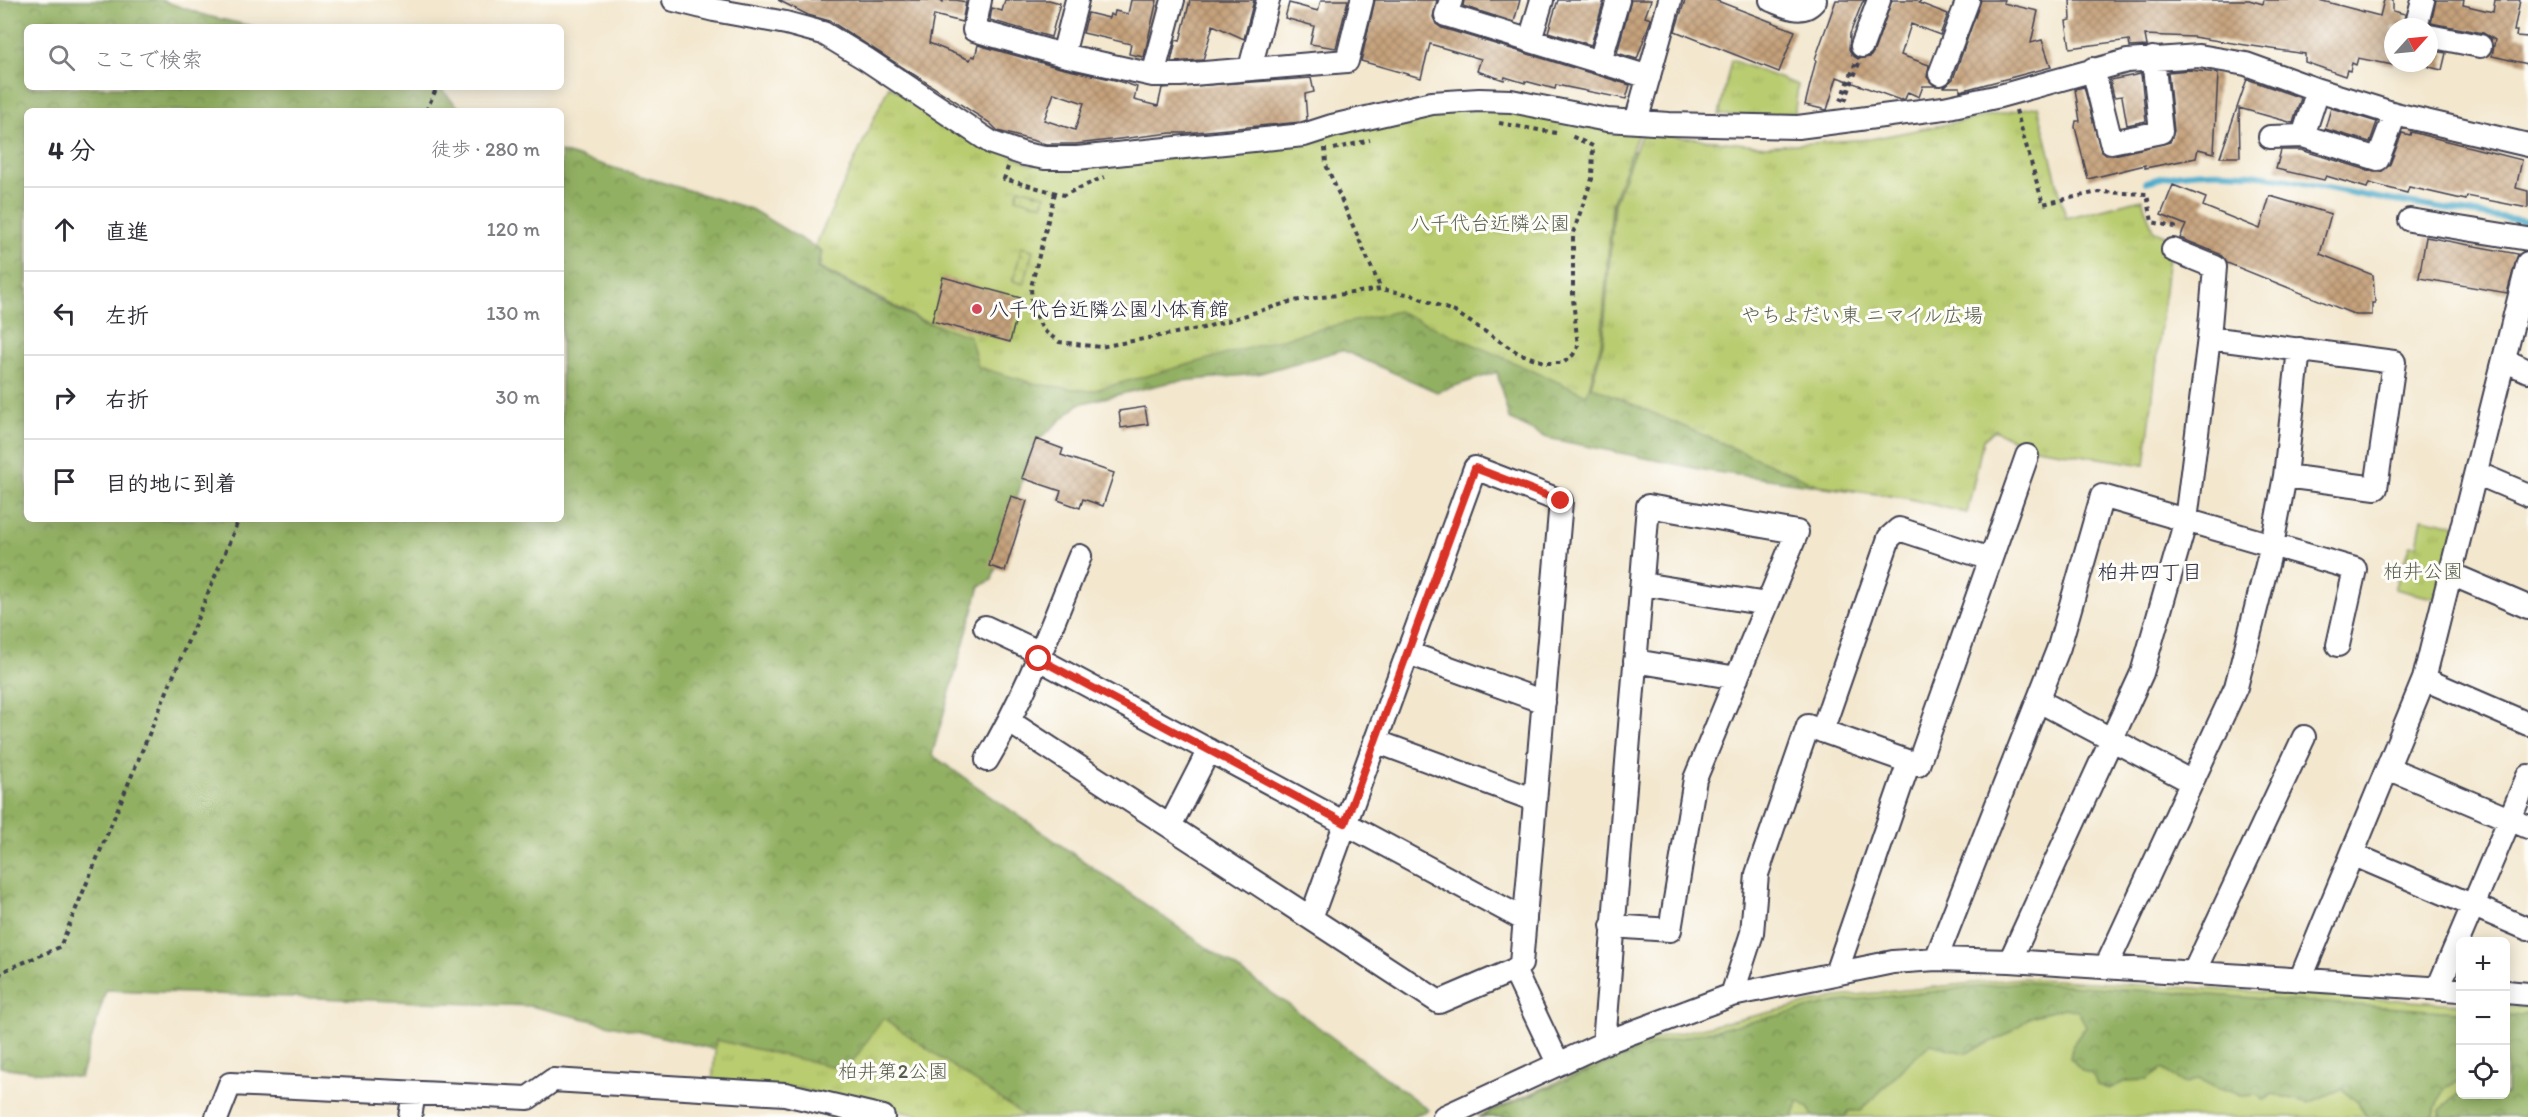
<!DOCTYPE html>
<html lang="ja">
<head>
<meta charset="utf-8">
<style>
	:root { --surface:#fff; --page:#f2f2f3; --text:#2b2b33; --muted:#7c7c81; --line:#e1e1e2 }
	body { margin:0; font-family:Itim,"Klee One",sans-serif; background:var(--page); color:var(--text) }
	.controls { position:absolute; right:18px; bottom:18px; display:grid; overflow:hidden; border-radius:9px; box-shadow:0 3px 15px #0003 }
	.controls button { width:54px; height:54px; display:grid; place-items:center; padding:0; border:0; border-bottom:2px solid var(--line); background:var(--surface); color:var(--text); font:30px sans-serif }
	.compass { position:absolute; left:2384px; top:18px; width:54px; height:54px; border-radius:50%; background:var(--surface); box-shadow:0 3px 15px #0003; rotate:63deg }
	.stop { position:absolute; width:18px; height:18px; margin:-14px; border:4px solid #d93025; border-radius:50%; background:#fff }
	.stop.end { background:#d93025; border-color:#fff; box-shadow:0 2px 6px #0008 }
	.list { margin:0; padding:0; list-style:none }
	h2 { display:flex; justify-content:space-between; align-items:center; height:78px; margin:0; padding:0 24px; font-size:26px }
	h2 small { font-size:20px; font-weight:400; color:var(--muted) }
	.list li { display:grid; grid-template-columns:39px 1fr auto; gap:18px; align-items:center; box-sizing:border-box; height:84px; padding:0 24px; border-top:2px solid var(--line) }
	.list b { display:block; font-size:22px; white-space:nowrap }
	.list em { font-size:20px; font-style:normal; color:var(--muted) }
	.icon { flex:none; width:33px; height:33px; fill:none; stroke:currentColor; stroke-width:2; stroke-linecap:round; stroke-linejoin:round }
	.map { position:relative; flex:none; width:2528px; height:1117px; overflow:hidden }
	.search { position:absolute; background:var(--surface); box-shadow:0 3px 15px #0003; left:24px; top:24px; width:540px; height:66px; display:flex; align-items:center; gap:15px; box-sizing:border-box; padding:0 21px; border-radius:9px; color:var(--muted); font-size:22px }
	.panel { position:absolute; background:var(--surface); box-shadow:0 3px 15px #0003; left:24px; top:108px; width:540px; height:414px; border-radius:9px }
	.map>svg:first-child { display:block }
</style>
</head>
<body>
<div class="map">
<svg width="2528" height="1117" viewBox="0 0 2528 1117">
	<defs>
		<pattern id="forest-crowns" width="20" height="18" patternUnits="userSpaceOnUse" patternTransform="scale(1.5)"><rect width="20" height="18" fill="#92b062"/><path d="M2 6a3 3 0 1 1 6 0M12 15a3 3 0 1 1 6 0" fill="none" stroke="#778f52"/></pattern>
		<pattern id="park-tufts" width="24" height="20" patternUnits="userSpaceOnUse" patternTransform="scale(1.5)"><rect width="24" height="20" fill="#b9cc6f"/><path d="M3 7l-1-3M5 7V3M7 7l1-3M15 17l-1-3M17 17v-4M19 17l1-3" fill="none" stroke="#9faf61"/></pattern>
		<pattern id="garden-dots" width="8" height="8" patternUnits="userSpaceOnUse" patternTransform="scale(1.5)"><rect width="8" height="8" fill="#b9cc6f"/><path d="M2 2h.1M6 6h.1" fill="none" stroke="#9faf61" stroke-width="1.8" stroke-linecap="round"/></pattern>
		<pattern id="building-cross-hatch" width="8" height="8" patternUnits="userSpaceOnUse" patternTransform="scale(1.5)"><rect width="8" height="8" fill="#c6a27b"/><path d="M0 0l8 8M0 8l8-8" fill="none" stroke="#a08466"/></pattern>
	</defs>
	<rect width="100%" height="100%" fill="#fdfcf7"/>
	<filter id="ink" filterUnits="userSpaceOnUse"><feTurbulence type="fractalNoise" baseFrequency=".0167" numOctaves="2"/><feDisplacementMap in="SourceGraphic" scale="12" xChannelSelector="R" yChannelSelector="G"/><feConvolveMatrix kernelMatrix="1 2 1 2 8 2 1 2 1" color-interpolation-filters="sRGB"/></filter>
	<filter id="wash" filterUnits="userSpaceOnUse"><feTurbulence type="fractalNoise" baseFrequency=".008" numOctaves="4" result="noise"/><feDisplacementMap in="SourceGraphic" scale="24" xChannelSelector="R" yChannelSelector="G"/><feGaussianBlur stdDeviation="1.35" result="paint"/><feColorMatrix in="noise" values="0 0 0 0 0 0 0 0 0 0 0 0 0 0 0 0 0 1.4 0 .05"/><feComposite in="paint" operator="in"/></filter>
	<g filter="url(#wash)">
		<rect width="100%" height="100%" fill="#f3e7ce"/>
		<path fill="#b9cc6f" stroke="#6e7755" stroke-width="1.5" d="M2023 978 2460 1004V1094H2506V1006L2528 1007V1117H1478L1653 1039 1837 997Z"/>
		<path fill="url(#forest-crowns)" stroke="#5a694e" stroke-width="1.5" d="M0 0H161L207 16 256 27H27V87H439L462 111H27V519H561V152L751 209 821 251 817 268 921 321 999 343 1601 156 1655 148 2135 381 2145 465 2025 446 1995 430 1983 440 1967 513 1906 498 1709 471 1547 438 1509 419 1497 372 1437 392 1342 350 1257 374 1171 382 1079 404 1033 445 992 580 980 586 932 755 1289 1005 1429 1110 1411 1117H1003L530 1006 106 990 80 1078 0 1067Z
			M2023 982 2457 1012 2460 1017V1081L2444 1088 2433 1117H2367L2356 1101 2342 1089 2308 1103 2273 1094 2263 1100 2257 1095 2240 1096 2230 1090 2218 1089 2199 1079 2185 1084 2162 1069 2147 1080 2126 1081 2109 1089 2097 1085 2093 1074 2083 1071 2070 1058 2073 1044 2086 1026 2078 1011 2065 1008 2033 1016 2001 1038 1964 1053 1931 1044 1906 1065 1861 1111H1849L1845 1117H1813L1809 1109 1799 1101 1793 1117H1478L1654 1044 1837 1002Z
			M2528 1013V1117H2440V1110L2460 1092V1094H2506V1016Z"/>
		<path fill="url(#park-tufts)" stroke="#6e7755" stroke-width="1.5" d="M1731 60 1798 85 1794 118 1719 115Z
			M889 86 1031 165 1476 105 1639 131 1612 204 1601 343 1587 395 1398 311 1311 331 1091 391 1036 384 978 367 970 336 921 320 819 267 822 251 815 246Z
			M2038 106 2066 218 2142 199 2153 230 2171 238 2145 465 2036 448 2025 446 1995 430 1983 440 1967 513 1906 498 1818 485 1591 386 1603 344 1614 204 1642 133 1765 146 1871 139Z
			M2422 518 2456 525 2437 599 2394 589 2410 545 2417 546Z
			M883 1018 1026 1117H927L794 1088 712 1084 716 1040 847 1070Z"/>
		<path fill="url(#garden-dots)" stroke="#6e7755" stroke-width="1.5" d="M1019 188 1045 195 1043 205 1016 198Z
			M1022 247 1033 250 1024 284 1013 281Z"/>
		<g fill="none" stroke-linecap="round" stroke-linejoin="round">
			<path stroke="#4dabcb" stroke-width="6" d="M2146 182C2219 159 2285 180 2357 194 2414 205 2471 213 2528 222"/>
		</g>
		<g id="blocks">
			<path fill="url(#building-cross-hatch)" fill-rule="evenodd" d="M778 0H937L943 2V0H956L966 2 962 22 934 15 929 43 970 60 972 56 975 57 978 45 1060 68 1115 80 1137 87 1134 100 1158 106 1162 88 1311 78 1314 92 1305 94 1307 120 1301 122 1186 133H1171L1076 144H1046L998 131 990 123 830 21 808 15ZM1054 93 1084 103 1075 130 1044 120Z
				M1005 0H1049L1060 3 1051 37 990 20 992 8 1002 11Z
				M1131 0H1157L1144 57 1129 54 1131 44 1083 33 1088 13 1109 18 1110 14 1114 16 1115 11 1128 14Z
				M1190 0H1254L1244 39 1213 25 1203 60 1171 62 1176 40 1180 41Z
				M1321 0H1348L1336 48 1310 44 1314 26 1285 18 1289 3 1318 11Z
				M1375 0H1437L1433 17 1436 24 1442 28 1630 85 1626 99 1556 85 1555 89 1525 81V83L1505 77 1504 80 1477 71 1481 59 1430 44 1421 78 1361 61Z
				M1464 0H1520L1514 22 1463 6Z
				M1558 0H1604L1591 45 1548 32Z
				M1631 0H1651L1645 17 1651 19 1637 59 1617 53Z
				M1685 0H1715L1795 31 1779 72 1675 31Z
				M1836 0H1865L1862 3 1850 34 1849 49 1852 55 1858 59 1870 57 1874 51 1892 0H1921L1919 3 1948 14 1940 35 1911 24 1901 55 1929 65 1927 77 1935 86H1923L1919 97 1908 92 1905 99 1900 100 1837 77 1827 110 1805 105 1816 60 1815 59Z
				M1981 0H2004L2003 3 2038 11 2031 43 2042 40 2051 67 1960 91V87H1944L1953 79Z
				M2070 0H2249L2263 4 2264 0H2319L2380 16 2384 0H2393V11L2405 14 2403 27H2393V65L2358 58 2356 65 2352 63 2350 71 2347 70 2345 76 2305 62V54L2193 37 2145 35 2147 46 2130 47 2129 40 2070 48 2066 21 2071 20Z
				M2436 0H2464L2463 5 2493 12 2495 0H2520L2514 31H2517L2516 36 2528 37V64L2492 56 2495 40 2483 33 2431 23Z
				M2429 50 2446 53 2442 70 2429 67Z
				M2189 70 2218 73 2214 153 2198 149 2196 158 2145 168V165L2088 179 2075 127 2076 121H2080L2075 89 2084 87 2101 151 2106 155H2114L2170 142 2174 131 2168 72Z
				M2141 74 2146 121 2127 125 2122 96 2114 97 2110 80Z
				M2247 79 2301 98 2293 123 2239 108 2240 157H2220Z
				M2331 108 2377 122 2370 142 2325 129Z
				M2411 132 2522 160 2516 188 2528 191V208L2467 196 2466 200 2409 187 2407 193 2369 183 2367 188 2326 176 2324 180 2276 169 2281 150H2301L2374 172H2381L2390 164 2402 133 2410 135Z
				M2173 185 2206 198 2203 206 2260 229 2270 196 2331 214 2320 254 2373 275 2375 303H2372V315H2356L2227 263 2220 254 2180 238 2186 225 2161 215Z
				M2426 237 2518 254 2507 293 2419 278Z
				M943 277 1021 298 1010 342 932 321Z
				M1145 407 1148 424 1121 428 1119 411Z
				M1036 439 1063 449 1061 455 1114 473 1103 506 1083 499 1080 508 1058 500 1061 491 1022 478Z
				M1011 496 1027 501 1005 571 989 566Z"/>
		</g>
	</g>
	<g filter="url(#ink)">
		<use href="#blocks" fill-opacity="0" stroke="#414051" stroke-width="1.5"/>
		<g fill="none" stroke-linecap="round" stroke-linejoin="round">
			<defs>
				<path id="minor" d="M674 0 714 10 786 23 823 33 866 59 992 143 1024 154 1045 158H1077L1304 135 1332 126 1432 103 1479 100 1511 101 1607 120 1669 124 1798 127 1944 108 2000 96 2127 61 2199 56 2246 64 2318 90 2395 114 2528 145
					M980 0 974 30 1063 55 1153 75H1180L1347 61 1362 0
					M1451 0 1446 15 1649 77
					M1771 0C1786 6 1803 16 1815 0
					M2416 27 2423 0
					M2429 36 2480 46
					M1530 40 1542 0
					M1862 46 1879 0
					M1063 55 1077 0
					M1600 62 1618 0
					M1250 68 1268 0
					M2093 69 2111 142 2161 132 2153 58
					M1940 74 1968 0
					M1153 75 1173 0
					M1636 122 1670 0
					M2303 136 2318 90
					M2270 137 2303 136 2378 159 2395 114
					M2410 220 2528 239
					M2209 338 2394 362 2376 488 2285 476
					M2504 360 2528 371
					M2476 473 2528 495
					M2451 574 2528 607
					M1642 584 1767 604
					M985 627 1030 648 1039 659 1525 920
					M1408 653 1544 702
					M1635 661 1737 678
					M2424 679 2528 724
					M2039 701 2192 782
					M1010 722 1439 1002 1514 970 1521 964 1561 501 1475 468 1311 918
					M1822 731 1889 538 1899 529 1990 559
					M1375 741 1535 800
					M987 760C1026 695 1052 625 1080 556
					M2388 768 2528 827
					M1170 826 1209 750
					M2352 854 2528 929
					M1936 959 2059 647 2102 496 2355 569 2338 645
					M2010 961 2142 673 2186 520 2209 338 2215 267 2173 250
					M2106 967 2236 687 2272 545 2285 476 2299 349
					M1514 970 1558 1063
					M2194 972 2304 737
					M1836 973 1909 762
					M2301 978 2424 679 2528 263
					M2438 988 2528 776
					M2506 992 2528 994
					M1732 995 1752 933 1757 874 1808 726 1918 765 2027 456
					M1604 1043 1648 506 1797 532 1695 779 1670 930 1612 926
					M217 1117 230 1084 528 1098 553 1080 785 1094 883 1117
					M410 1117 414 1093
					M1444 1117 1604 1043 1732 995 1893 962 1936 959 2010 961 2460 990"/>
			</defs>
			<use href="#minor" stroke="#414051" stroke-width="26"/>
			<path stroke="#414051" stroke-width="4" stroke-dasharray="4.5 4.5" stroke-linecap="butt" d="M1841 101 1855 64
				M1845 101 1859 63
				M2016 110 2043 204 2098 192 2147 194 2152 222 2175 227V231
				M426 111 437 87
				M1499 123 1556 133
				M1325 148 1326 165 1381 289
				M1334 149 1370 140
				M1008 167 1004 179 1064 195 1104 177
				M1055 193 1031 287 1032 308 1043 330 1059 342 1100 347 1203 328 1293 301 1381 289 1412 295 1455 312 1518 353 1547 363H1563L1573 355 1578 347 1573 299V233L1592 179 1593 146 1569 135
				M0 976 1 972 60 947 239 519"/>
			<use href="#minor" stroke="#fff" stroke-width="22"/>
		</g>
	</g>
	<g fill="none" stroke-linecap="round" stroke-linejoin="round" filter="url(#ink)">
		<path stroke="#d93025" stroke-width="8" d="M1039 659 1345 823 1475 468 1561 501"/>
	</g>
	<circle fill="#d1495b" stroke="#fdfcf7" stroke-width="2" cx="977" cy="309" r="6"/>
	<g text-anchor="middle" stroke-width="6" stroke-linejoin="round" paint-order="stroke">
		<g font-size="20" fill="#575e4d" stroke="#fdfcf7">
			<text x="1490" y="230">八千代台近隣公園</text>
			<text x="1862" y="322">やちよだい東 ニマイル広場</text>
			<text x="2423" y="578">柏井公園</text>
			<text x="893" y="1078">柏井第2公園</text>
		</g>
		<g font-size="20" fill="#22223b" stroke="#fdfcf7" text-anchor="start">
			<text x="989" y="316">八千代台近隣公園小体育館</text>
		</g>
		<g font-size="21" fill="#22223b" stroke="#fdfcf7">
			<text x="2150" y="579">柏井四丁目</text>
		</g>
	</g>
</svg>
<div class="controls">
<button>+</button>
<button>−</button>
<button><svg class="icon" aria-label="locate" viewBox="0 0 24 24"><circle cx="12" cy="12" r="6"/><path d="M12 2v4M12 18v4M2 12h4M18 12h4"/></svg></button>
</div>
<svg class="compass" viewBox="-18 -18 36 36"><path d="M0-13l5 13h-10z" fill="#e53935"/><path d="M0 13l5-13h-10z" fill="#7c7c81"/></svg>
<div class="stop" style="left:1039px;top:659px"></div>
<div class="stop end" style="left:1561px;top:501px"></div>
<div class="search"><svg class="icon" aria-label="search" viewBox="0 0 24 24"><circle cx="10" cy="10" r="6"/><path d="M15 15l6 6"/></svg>ここで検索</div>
<section class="panel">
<h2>4 分<small>徒歩 · 280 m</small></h2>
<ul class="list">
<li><svg class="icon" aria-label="ahead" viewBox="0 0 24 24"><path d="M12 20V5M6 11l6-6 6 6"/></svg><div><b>直進</b></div><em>120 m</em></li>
<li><svg class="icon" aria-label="left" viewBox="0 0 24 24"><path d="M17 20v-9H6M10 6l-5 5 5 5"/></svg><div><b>左折</b></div><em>130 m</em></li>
<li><svg class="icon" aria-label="right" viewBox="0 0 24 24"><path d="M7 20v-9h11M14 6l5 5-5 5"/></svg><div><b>右折</b></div><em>30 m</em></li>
<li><svg class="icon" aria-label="arrive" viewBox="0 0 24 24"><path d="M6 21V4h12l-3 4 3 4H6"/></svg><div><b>目的地に到着</b></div></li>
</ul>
</section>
</div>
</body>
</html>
